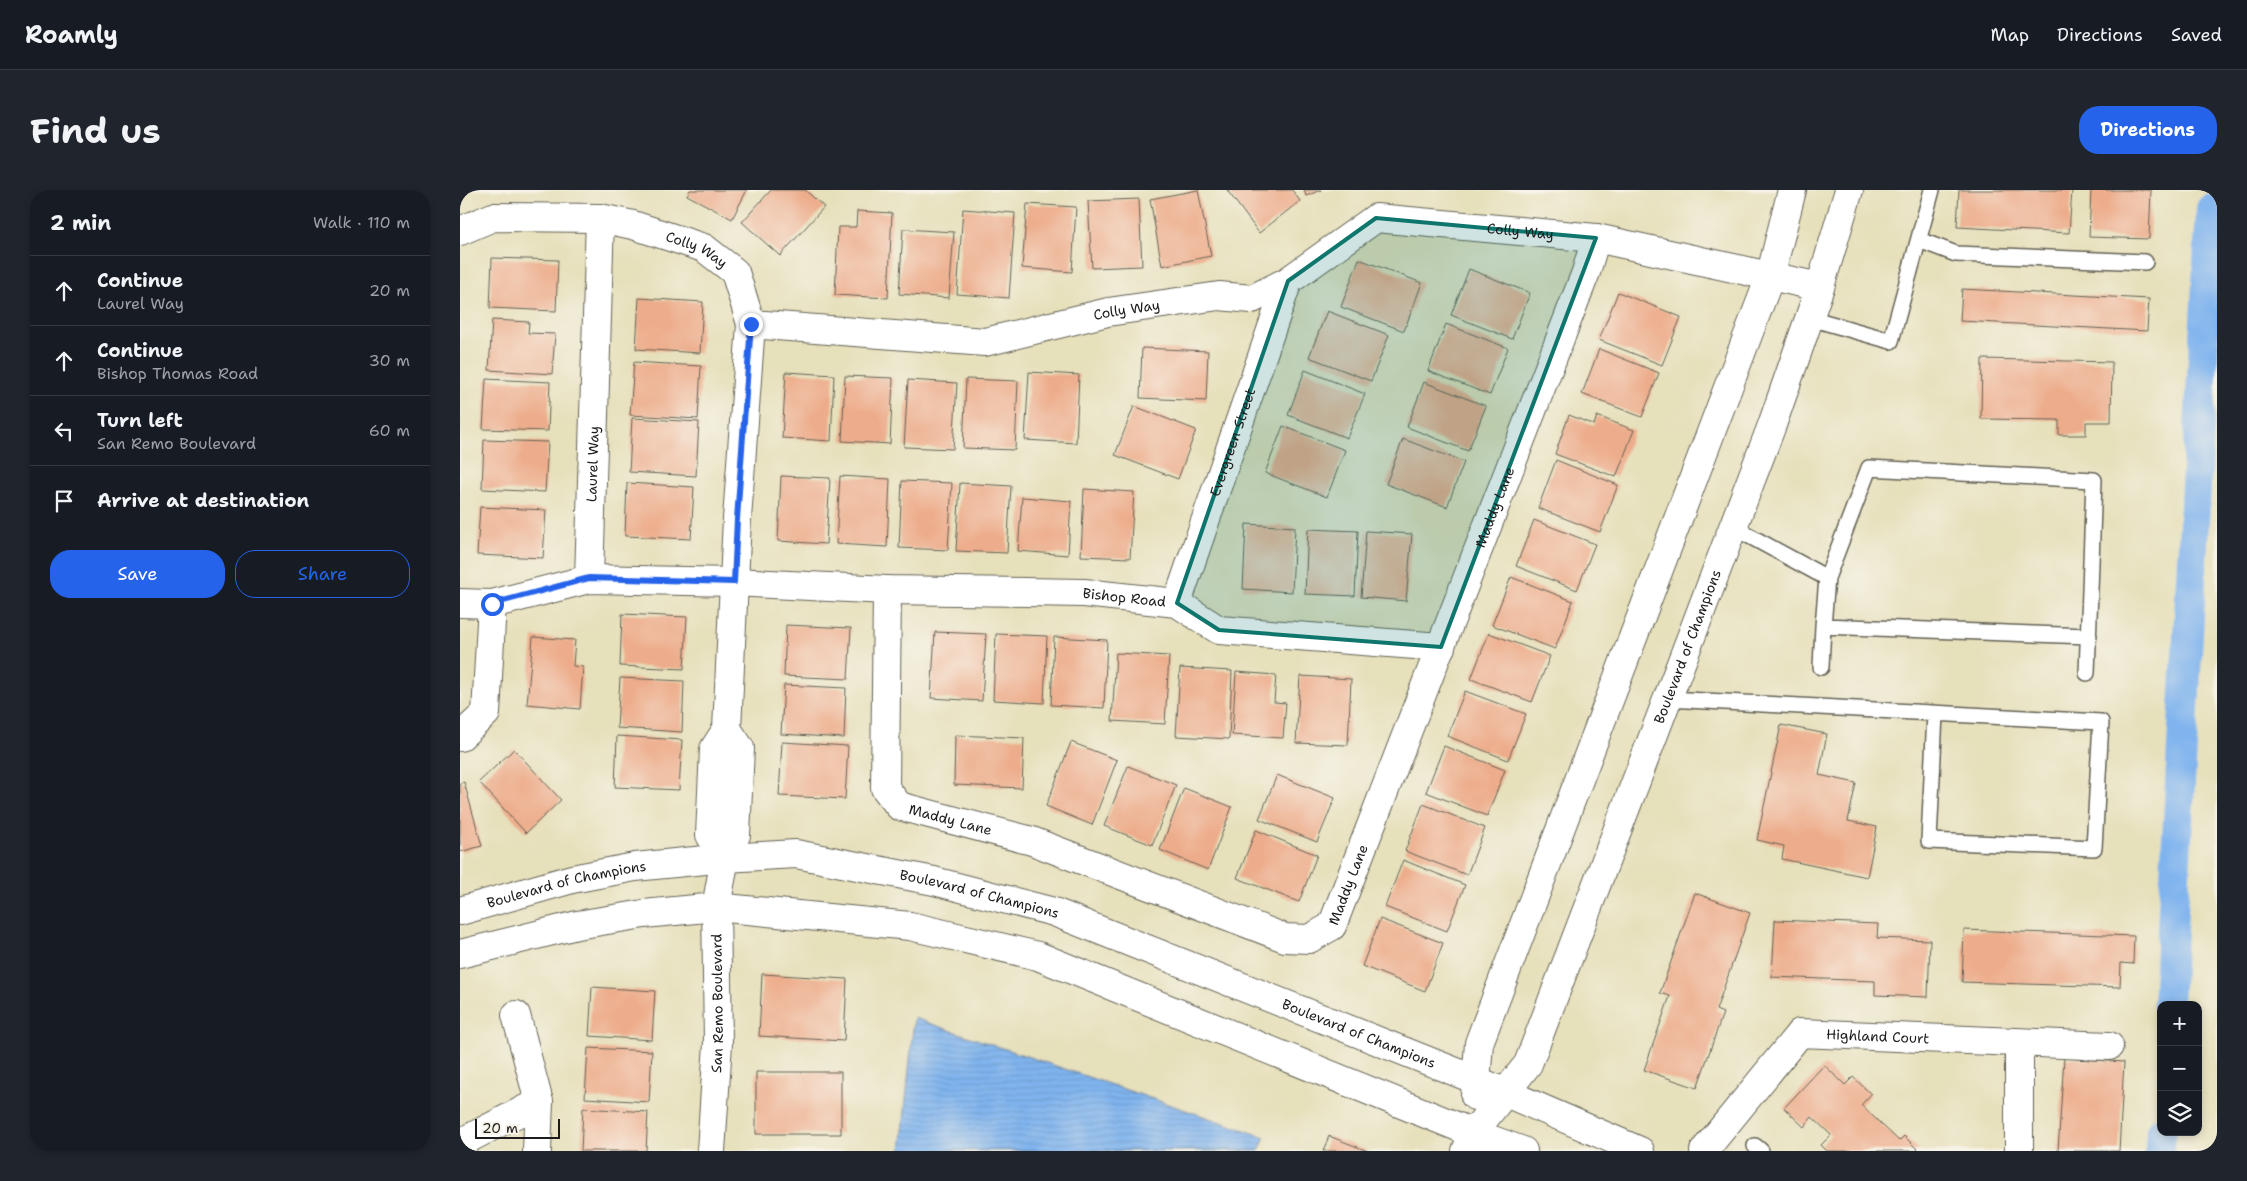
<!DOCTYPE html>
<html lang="en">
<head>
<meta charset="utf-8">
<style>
	:root { --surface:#171b24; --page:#20242c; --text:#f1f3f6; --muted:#9ea1a6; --line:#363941; --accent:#2563eb }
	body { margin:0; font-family:"Shantell Sans",sans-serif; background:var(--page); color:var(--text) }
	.controls { position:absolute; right:15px; bottom:15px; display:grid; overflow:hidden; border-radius:10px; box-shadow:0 2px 8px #0003 }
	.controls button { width:45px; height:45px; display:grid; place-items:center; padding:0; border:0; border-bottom:1px solid var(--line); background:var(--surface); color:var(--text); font:25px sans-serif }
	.scale { position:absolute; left:15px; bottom:12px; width:85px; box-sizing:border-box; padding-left:5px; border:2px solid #1c1c1c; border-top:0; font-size:14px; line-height:18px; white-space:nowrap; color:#1c1c1c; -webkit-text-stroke:4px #f7f3e8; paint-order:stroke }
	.stop { position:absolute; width:15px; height:15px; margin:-11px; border:4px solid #2563eb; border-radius:50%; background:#fff }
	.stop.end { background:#2563eb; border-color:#fff; box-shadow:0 1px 5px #0008 }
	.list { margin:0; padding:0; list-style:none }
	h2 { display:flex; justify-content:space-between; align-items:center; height:65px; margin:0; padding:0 20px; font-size:21px }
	h2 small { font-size:16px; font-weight:400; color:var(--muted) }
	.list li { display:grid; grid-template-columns:32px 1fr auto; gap:15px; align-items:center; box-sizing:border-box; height:70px; padding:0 20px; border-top:1px solid var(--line) }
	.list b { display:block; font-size:19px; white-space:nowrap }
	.list p { margin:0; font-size:16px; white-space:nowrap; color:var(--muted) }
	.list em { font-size:16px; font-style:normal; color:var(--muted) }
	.actions { display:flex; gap:10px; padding:15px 20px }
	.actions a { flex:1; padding:11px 0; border:1px solid var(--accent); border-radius:20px; text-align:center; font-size:18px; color:var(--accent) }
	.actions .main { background:var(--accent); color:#fff }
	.icon { flex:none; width:28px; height:28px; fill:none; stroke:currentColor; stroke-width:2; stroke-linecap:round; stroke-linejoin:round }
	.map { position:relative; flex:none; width:1757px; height:961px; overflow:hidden; border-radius:20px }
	header { display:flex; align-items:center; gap:30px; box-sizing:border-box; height:70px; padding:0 25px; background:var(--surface); border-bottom:1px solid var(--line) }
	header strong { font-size:24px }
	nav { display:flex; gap:28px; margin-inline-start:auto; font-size:18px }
	.intro { display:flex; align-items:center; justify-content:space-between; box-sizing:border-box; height:120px; padding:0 30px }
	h1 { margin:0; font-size:35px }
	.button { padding:12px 22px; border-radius:20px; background:var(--accent); color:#fff; font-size:18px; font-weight:700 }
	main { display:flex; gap:30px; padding:0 30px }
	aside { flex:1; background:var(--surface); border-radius:20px; box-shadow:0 2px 8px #0003 }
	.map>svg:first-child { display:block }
</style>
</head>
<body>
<header>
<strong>Roamly</strong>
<nav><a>Map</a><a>Directions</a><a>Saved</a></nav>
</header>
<div class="intro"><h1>Find us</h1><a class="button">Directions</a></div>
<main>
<aside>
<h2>2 min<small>Walk · 110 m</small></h2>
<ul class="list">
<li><svg class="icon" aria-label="ahead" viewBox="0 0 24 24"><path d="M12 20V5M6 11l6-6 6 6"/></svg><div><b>Continue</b><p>Laurel Way</p></div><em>20 m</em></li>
<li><svg class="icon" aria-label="ahead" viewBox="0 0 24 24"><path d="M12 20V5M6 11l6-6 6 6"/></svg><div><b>Continue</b><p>Bishop Thomas Road</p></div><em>30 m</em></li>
<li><svg class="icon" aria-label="left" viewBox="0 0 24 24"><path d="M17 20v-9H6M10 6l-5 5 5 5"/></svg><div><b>Turn left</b><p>San Remo Boulevard</p></div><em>60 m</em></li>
<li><svg class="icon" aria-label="arrive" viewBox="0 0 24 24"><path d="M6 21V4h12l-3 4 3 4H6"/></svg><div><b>Arrive at destination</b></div></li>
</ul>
<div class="actions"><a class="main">Save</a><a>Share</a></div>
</aside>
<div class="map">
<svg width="1757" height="961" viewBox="0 0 1757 961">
	<defs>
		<pattern id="water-rules" width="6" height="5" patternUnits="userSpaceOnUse" patternTransform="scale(1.25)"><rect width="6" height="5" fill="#80b4ee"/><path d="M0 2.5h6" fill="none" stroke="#6e9acc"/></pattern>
	</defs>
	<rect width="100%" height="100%" fill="#f7f3e8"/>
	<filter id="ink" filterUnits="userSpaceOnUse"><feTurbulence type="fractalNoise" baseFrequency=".02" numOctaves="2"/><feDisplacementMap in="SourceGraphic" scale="10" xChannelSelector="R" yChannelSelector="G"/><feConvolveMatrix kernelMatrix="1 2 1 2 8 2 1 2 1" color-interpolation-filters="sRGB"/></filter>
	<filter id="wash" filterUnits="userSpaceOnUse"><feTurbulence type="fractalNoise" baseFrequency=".0096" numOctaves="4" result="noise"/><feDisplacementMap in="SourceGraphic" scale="20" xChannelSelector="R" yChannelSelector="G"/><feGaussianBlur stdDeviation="1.12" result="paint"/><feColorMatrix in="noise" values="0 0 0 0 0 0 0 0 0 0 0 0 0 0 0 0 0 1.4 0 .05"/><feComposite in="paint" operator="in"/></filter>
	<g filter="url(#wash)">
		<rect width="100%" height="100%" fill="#e6e0bb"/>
		<path fill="url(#water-rules)" stroke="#4e6885" d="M454 828 805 947 799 961H441Z"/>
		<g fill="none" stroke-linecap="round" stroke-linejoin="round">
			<path stroke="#80b4ee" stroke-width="30" d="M1708 815 1751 19
				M1700 961 1701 942"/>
		</g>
		<g id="blocks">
			<path fill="#edad8c" d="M230 0H287L272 29 227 5Z
				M311 0H345L364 17 320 66 282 32Z
				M738 0 751 66 702 76 690 9Z
				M767 0H832L840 11 799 43Z
				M844 0H861L846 6Z
				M1499 0H1612L1609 43 1497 37Z
				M1631 0H1691L1689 49 1629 47Z
				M679 9 682 76 632 78 628 11Z
				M567 14 616 17 612 82 562 78Z
				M503 19 555 23 549 108 497 104Z
				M397 21 432 23 428 108 375 105 378 37H396Z
				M443 39 494 42 489 108 439 104Z
				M32 68 98 70 96 121 30 118Z
				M899 69 962 93 944 141 881 117Z
				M1009 79 1070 103 1052 149 991 125Z
				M1502 99 1689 109 1687 141 1500 131Z
				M1158 102 1221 127 1202 175 1139 150Z
				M179 108 243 112 240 163 176 159Z
				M867 121 929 145 911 191 849 167Z
				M32 130 69 132 68 143 95 144 92 184 29 180Z
				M986 134 1048 158 1030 205 968 181Z
				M682 158 748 161 746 211 680 208Z
				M1139 159 1199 183 1182 227 1122 204Z
				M1522 169 1652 172 1651 232H1626V245H1599V230L1521 229Z
				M174 172 241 176 238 229 170 225Z
				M845 180 905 204 887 248 828 225Z
				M326 182 374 185 371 251 322 248Z
				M569 182 619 185 616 253 565 250Z
				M385 186 433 188 430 254 382 251Z
				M26 189 90 192 88 241 23 239Z
				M506 189 558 191 555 260 503 258Z
				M448 190 497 193 493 259 444 257Z
				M964 192 1026 216 1008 261 947 237Z
				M674 216 736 240 718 289 655 265Z
				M1109 225 1134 235 1137 226 1174 240 1156 287 1095 264Z
				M172 228 239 232 236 286 169 282Z
				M823 236 885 260 867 307 805 283Z
				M943 249 1004 272 987 317 926 294Z
				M24 250 88 252 85 302 22 299Z
				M1096 270 1158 295 1140 342 1078 318Z
				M321 286 370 288 366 354 318 351Z
				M380 286 430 289 427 357 376 354Z
				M442 291 492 293 488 360 439 358Z
				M167 293 234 297 231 349 165 346Z
				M500 293 551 296 547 363 496 361Z
				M624 299 674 302 670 368 621 366Z
				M562 307 611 311 608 365 558 361Z
				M20 317 86 320 83 368 17 365Z
				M1074 330 1135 354 1117 400 1056 376Z
				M786 334 835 337 832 402 783 399Z
				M848 339 898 341 895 406 845 404Z
				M906 341 952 344 946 411 901 407Z
				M1051 387 1113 411 1095 459 1032 435Z
				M162 424 227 427 224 479 160 476Z
				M326 435 391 438 388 489 324 486Z
				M475 442 526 444 522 511 471 508Z
				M1029 443 1090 466 1072 512 1011 489Z
				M536 444 587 446 584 513 533 510Z
				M73 447 115 450 113 476 123 477 120 519 67 514Z
				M594 447 647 450 644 518 591 515Z
				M656 463 709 466 705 534 652 531Z
				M720 478 772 481 769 549 716 546Z
				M776 482 816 485 814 512 826 513 823 548 772 545Z
				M840 486 891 489 888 555 836 553Z
				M160 488 224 491 222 542 157 538Z
				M324 495 386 498 384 548 321 544Z
				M1005 501 1066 524 1048 570 987 546Z
				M1321 535 1367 544 1359 585 1396 593 1388 631 1417 637 1407 687 1322 669 1324 656 1297 650Z
				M495 545 564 548 562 598 494 595Z
				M157 546 222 550 219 600 155 597Z
				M322 552 388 556 385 609 319 606Z
				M611 552 657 570 632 635 586 616Z
				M984 556 1045 580 1027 626 966 602Z
				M54 559 101 610 66 643 19 592Z
				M668 576 716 595 692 655 644 636Z
				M817 585 875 608 857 652 799 629Z
				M4 592 22 656 0 662V593Z
				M724 598 772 617 748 680 700 660Z
				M963 614 1025 638 1007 685 945 661Z
				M796 640 857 665 839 712 777 688Z
				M943 670 1005 695 987 741 925 717Z
				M1235 703 1290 723 1256 820 1263 823 1237 898 1184 880 1210 806 1200 803Z
				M920 729 983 753 965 801 902 776Z
				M1315 730 1418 734 1417 748 1470 750 1468 807 1415 805V791L1312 787Z
				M1504 740 1674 746 1673 774 1661 773 1660 797 1502 792Z
				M302 784 387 789 384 851 299 846Z
				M132 797 195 801 192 850 129 846Z
				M128 858 192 861 189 912 125 908Z
				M1604 868 1664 872 1659 961H1598Z
				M1364 875 1385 895 1393 887 1411 904 1401 915 1439 951 1444 946 1459 961H1367L1361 955 1371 945 1352 927 1344 937 1324 918Z
				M296 882H381V944H296Z
				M123 918 188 922 186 961H121Z
				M869 946 908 961H863Z"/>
		</g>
	</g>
	<g filter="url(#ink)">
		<use href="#blocks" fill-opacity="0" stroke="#636154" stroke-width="1"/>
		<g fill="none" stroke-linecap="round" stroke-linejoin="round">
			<defs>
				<path id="lane" d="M1459 50 1496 64 1685 72
					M1350 128 1431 151 1472 0
					M1273 337 1367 388 1409 278 1634 290 1627 483
					M1367 388 1363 436 1629 446
					M1361 477 1363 436
					M1208 509 1641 532 1634 658 1469 651 1475 524
					M1295 956 1301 961"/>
				<g id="street">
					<path id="s1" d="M0 41 33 27 140 28 173 35 244 58 275 82 291 134 277 329 267 539 254 559 250 645 265 668"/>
					<path id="s2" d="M291 134 525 152 648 122 759 106 792 109 828 91 916 28 1136 48 1360 97"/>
					<path id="s3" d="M129 389 140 28"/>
					<path id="s4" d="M427 400 425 598 439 616 572 651 825 748 849 749 872 736 1126 82 1136 48"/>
					<path id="s5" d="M0 413 32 414 129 389 274 392 427 400 624 403 717 413 759 440 981 457"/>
					<path id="s6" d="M717 413 828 91"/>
					<path d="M0 547 26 523 32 414"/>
					<path d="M56 825 79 912 77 961"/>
					<path d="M1559 853V961"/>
					<path d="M0 953 79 912"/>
					<path id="s7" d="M251 961 258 853 256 717 265 668 276 645 280 558 267 539"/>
					<path d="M1006 961 1013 943"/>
					<path id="s8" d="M1244 961 1340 843 1649 856"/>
				</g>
				<g id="secondary">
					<path id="s9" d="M0 721 112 689 175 677 265 668 336 664 474 691 594 722 1016 890 1180 961"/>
					<path d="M0 764 117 735 184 724 256 717 450 736 578 766 1013 943 1063 961"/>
					<path d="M1015 906 1019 853 1310 87 1332 0"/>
					<path id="s10" d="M1013 943 1068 874 1312 235 1360 97 1389 0"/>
				</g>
			</defs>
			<use href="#lane" stroke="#636154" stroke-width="18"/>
			<use href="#street" stroke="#636154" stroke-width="30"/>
			<use href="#secondary" stroke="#636154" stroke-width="30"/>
			<use href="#lane" stroke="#fff" stroke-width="15"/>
			<use href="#street" stroke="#fff" stroke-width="28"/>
			<use href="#secondary" stroke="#fff" stroke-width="28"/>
		</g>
	</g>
	<g fill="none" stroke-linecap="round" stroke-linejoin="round" filter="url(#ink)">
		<path stroke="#2563eb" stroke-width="6" d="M32 414 129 388 274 392 277 329 291 134"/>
	</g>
	<path fill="#0f766e" fill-opacity="0.2" stroke="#0f766e" stroke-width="4" stroke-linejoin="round" d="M916 28 1136 48 981 457 759 440 717 413 828 91Z"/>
	<g text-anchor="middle" stroke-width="4.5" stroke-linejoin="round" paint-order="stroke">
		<g font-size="14" fill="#1c1c1c" stroke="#f7f3e8">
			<text dy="5" stroke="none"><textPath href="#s2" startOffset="800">Colly Way</textPath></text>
			<text dy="5" stroke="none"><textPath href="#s1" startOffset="245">Colly Way</textPath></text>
			<text dy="5" stroke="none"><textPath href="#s2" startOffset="380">Colly Way</textPath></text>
			<text dy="5" stroke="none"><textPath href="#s6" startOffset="170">Evergreen Street</textPath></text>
			<text dy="5" stroke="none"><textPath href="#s3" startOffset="115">Laurel Way</textPath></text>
			<text dy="5" stroke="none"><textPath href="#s4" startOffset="1129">Maddy Lane</textPath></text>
			<text dy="5" stroke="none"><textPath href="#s5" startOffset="668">Bishop Road</textPath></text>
			<text dy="5" stroke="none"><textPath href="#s10" startOffset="535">Boulevard of Champions</textPath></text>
			<text dy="5" stroke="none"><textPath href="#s4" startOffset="274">Maddy Lane</textPath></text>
			<text dy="5" stroke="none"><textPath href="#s4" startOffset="724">Maddy Lane</textPath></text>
			<text dy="5" stroke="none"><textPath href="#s9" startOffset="110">Boulevard of Champions</textPath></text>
			<text dy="5" stroke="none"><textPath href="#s9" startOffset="530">Boulevard of Champions</textPath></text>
			<text dy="5" stroke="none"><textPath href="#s7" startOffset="148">San Remo Boulevard</textPath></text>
			<text dy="5" stroke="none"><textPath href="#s9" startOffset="935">Boulevard of Champions</textPath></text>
			<text dy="5" stroke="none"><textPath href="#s8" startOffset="230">Highland Court</textPath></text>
		</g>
	</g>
</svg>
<div class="controls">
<button>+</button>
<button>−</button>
<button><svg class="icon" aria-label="layers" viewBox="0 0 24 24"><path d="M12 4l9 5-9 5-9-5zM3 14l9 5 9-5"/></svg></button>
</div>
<div class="scale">20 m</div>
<div class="stop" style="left:32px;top:414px"></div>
<div class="stop end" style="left:291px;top:134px"></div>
</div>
</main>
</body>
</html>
